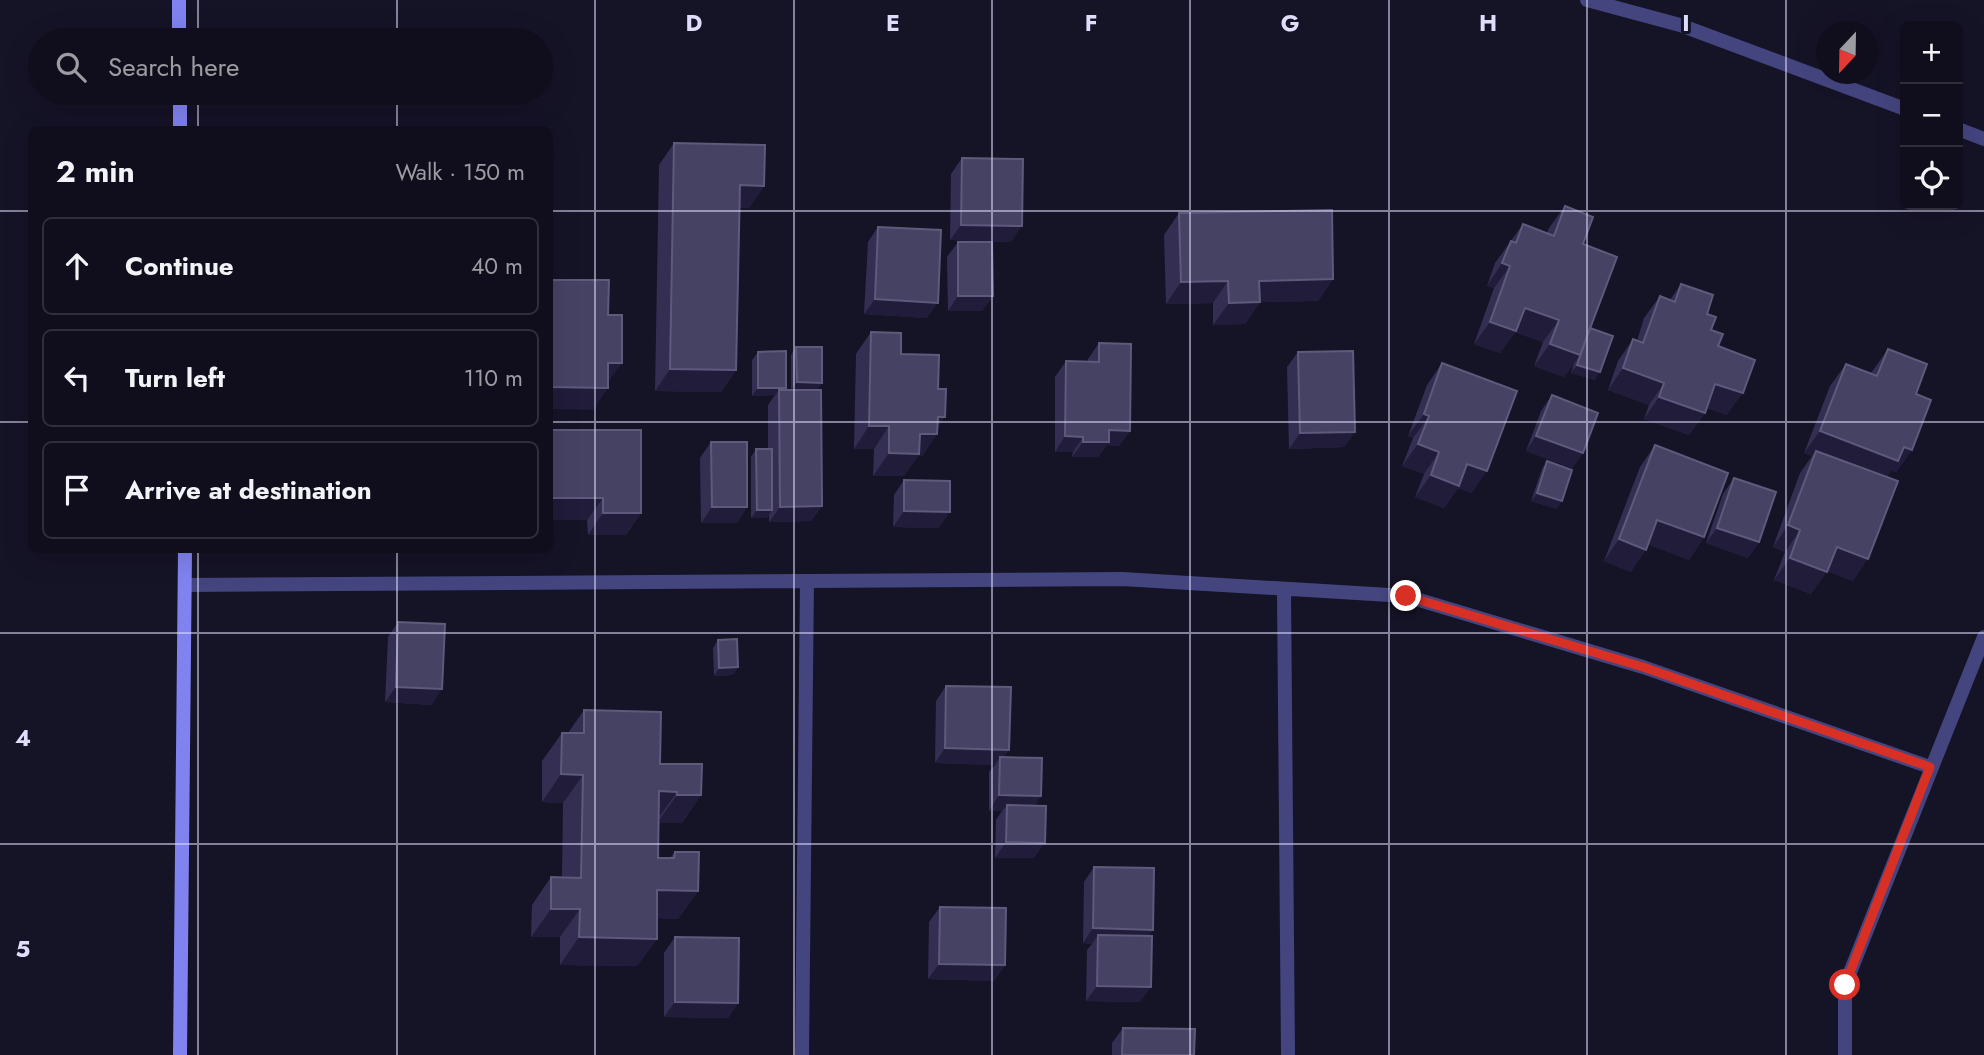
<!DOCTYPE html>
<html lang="en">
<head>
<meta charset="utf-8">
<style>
	:root { --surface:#100e1c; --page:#191725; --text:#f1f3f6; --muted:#9c9ca3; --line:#302e3b }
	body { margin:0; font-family:Jost,sans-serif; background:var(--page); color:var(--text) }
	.controls { position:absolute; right:21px; top:21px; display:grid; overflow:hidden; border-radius:10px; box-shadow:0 7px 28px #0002 }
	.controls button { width:63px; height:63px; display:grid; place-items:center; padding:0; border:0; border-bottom:2px solid var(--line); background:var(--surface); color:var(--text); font:35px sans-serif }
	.compass { position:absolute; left:1816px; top:21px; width:63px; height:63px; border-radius:50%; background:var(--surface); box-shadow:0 7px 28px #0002; rotate:202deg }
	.stop { position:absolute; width:21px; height:21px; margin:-16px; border:5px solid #d93025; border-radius:50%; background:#fff }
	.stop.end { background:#d93025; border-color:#fff; box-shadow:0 2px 7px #0008 }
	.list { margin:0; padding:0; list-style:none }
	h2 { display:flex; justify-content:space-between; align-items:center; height:91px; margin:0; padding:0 28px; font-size:30px }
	h2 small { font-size:23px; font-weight:400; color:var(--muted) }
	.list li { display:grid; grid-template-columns:46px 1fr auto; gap:21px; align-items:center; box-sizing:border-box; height:98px; margin:0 14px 14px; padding:0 14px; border:2px solid var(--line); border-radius:10px }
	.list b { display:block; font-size:26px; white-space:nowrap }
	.list em { font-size:23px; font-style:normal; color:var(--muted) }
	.icon { flex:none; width:38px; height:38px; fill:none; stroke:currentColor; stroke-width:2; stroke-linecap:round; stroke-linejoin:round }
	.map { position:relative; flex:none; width:1984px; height:1055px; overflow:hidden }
	.search { position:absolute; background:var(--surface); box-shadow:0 7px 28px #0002; left:28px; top:28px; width:525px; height:77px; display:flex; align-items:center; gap:18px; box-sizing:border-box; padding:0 24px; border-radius:38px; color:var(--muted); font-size:26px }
	.panel { position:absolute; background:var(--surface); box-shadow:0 7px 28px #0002; left:28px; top:126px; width:525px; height:427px; border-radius:10px }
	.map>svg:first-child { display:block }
</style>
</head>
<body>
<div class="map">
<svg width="1984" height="1055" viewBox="0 0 1984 1055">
	<rect width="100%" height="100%" fill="#151326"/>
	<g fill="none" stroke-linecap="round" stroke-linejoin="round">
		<path stroke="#44457f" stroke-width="14" d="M1587 0 1680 25 1905 109
			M1958 129 1984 139
			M185 585 1122 579 1406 596 1643 667 1930 767
			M1284 591 1288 1055
			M802 1055 807 581
			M1845 1055V985L1984 637"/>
		<path stroke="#8083ef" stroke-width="14" d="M179 0V40
			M180 93V130
			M180 1055 185 550"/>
	</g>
	<path fill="#342f52" d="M674 143 764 186 749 208H739L736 370 721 392 655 391 659 165Z
		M962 158 1011 242 950 240 951 174Z
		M1565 206 1583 244 1595 380 1571 373 1574 363 1564 377 1534 366 1543 342 1515 332 1500 353 1474 344 1494 288 1487 286 1495 263 1523 224 1547 233 1549 228Z
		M1179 213 1333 279 1318 301 1260 302 1245 324 1213 325V303L1166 304 1164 235Z
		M878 227 927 318 864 314 868 242Z
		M958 242 993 296 982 311H948L947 257Z
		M1681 284 1707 314 1711 330 1718 346 1727 415 1707 408 1705 413 1689 435 1644 419 1649 405 1608 390 1618 361 1633 339 1637 341 1644 318 1660 296 1670 300Z
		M871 332 901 354 937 428V434L922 456H918L904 476H873L874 449H854L856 354Z
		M1099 343 1130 431 1119 446 1107 445 1098 457H1072L1073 452H1055V377L1066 361 1088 362V359Z
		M796 347 822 383 817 390 822 506 811 521 769 522V515L767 518H751V457L756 449H768V405L775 395 752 396V360L758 352 786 388 785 390H791V355Z
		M1888 349 1916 394 1912 450 1896 472 1892 470 1887 477 1853 581 1827 571 1811 594 1774 580 1785 552 1773 547 1800 473 1812 456 1804 453 1830 386 1846 364 1871 373Z
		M1298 352 1355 432 1344 447 1289 449 1287 367Z
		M1442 363 1472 493 1458 488 1444 508 1415 497 1424 474 1402 466 1413 438 1408 436 1427 385Z
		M1552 395 1583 453 1572 468 1526 451 1541 411Z
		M550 430 641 513 626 535H588L587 520H550Z
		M711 442 747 507 737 523H701L700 458Z
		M1655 445 1704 537 1689 560 1648 544 1631 572 1604 561 1640 467Z
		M1547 461 1557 509 1531 501 1542 469Z
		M1734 478 1759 542 1748 558 1706 543 1723 494Z
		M904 480 939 528 893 527 894 495Z
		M398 622 432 705 385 702 388 637Z
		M718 640 738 667 733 675 714 676 713 648Z
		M946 686 1004 757 1035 806 1034 858H995L996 820 1002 811H989V772L995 765 935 763 936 701Z
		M584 710 660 764 701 795 682 823H659L658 858H670L675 852 698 891 678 919 657 918V939L637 966 560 965V937H531L532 905 551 877 562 878 563 803 542 802V761L562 733H568Z
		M1094 867 1148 936 1140 1002 1086 1001 1087 950 1092 944 1083 943 1084 882Z
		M940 907 1005 965 994 981 928 979 929 922Z
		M675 937 738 1003 728 1018 664 1017V953Z
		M1123 1028 1194 1055H1112V1043Z"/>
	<path fill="#201c39" d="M740 185 764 186 749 208 724 207Z
		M961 225 1022 226 1011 242 950 240Z
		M1502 263 1510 266 1494 288 1487 286Z
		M1333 279 1318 301 1260 302 1245 324 1213 325 1229 303 1259 281Z
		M1228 281 1213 303 1166 304 1181 282Z
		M958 296H993L982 311H948Z
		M875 299 938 303 927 318 864 314Z
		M1525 308 1559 320 1543 342 1515 332 1500 353 1474 344 1490 322Z
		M1550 344 1580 355 1564 377 1534 366Z
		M608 363H622L606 385Z
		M1577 365 1600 372 1595 380 1571 373Z
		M1623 368 1664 383 1649 405 1608 390Z
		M670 369 736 370 721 392 655 391Z
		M797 382 822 383 817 390H791Z
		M1715 384 1743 393 1727 415 1700 406Z
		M550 387 608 388 593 410 550 409Z
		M758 388H786L781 395 779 390 775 395 752 396Z
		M1659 397 1705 413 1689 435 1644 419Z
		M1424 414 1429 416 1413 438 1408 436Z
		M938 417H945L933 434H937L922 456H918L904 476H873L889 453Z
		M869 426H889L874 449H854Z
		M1109 430 1130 431 1119 446 1107 445 1098 457H1072L1083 442Z
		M1820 431 1904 447 1912 450 1896 472 1892 470 1883 483 1816 451 1812 456 1804 453Z
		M1355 432 1344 447 1289 449 1300 433Z
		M1065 436 1083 437 1073 452H1055Z
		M1536 436 1583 453 1572 468 1526 451Z
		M1418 444 1439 452 1424 474 1402 466Z
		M1467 464 1487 471 1472 493 1458 488 1444 508 1415 497 1431 475Z
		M1537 493 1562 501 1557 509 1531 501Z
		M550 498H603L587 520H550Z
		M822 506 811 521 769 522 780 507Z
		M712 507H747L737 523H701Z
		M757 510H772L767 518H751Z
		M904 511 950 512 939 528 893 527Z
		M603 513H641L626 535H588Z
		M1657 520 1704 537 1689 560 1642 542Z
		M1788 525 1800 530 1785 552 1773 547Z
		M1717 528 1759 542 1748 558 1706 543Z
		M1619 539 1646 550 1631 572 1604 561Z
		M1837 547 1868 559 1853 581 1821 569Z
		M1790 558 1827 572 1811 594 1774 580Z
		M738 667 733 675 714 676 719 668Z
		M396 687 442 689 432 705 385 702Z
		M945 748 1009 750 1000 763V757L995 765 935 763Z
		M561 774 583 775 563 803 542 802Z
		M659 791 677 792 657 820Z
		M677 795H701L682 823H657Z
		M999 795 1041 796 1031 812 1007 805 1002 811H989Z
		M1006 842 1045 843 1034 858H995Z
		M657 890 698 891 678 919 638 918Z
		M551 909H580L560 937H531Z
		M1093 928 1153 930 1142 945 1098 935 1092 944 1083 943Z
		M579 937 657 939 637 966 560 965Z
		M939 964 1005 965 994 981 928 979Z
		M1097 986 1151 987 1140 1002 1086 1001Z
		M675 1002 738 1003 728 1018 664 1017Z"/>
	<path fill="#464264" stroke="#5e5a7c" stroke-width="2" d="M674 143 765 145 764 186 740 185 736 370 670 369Z
		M962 158 1023 159 1022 226 961 225Z
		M1565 206 1593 217 1583 244 1617 257 1580 355 1550 344 1559 320 1525 308 1516 331 1490 322 1510 266 1502 263 1511 241 1516 243 1523 224 1554 236Z
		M1332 210 1333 279 1259 281 1260 302 1229 303 1228 281 1181 282 1179 213Z
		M878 227 941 230 938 303 875 299Z
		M958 242H992L993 296H958Z
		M550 280H609L608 315H622V363H608V388L550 387Z
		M1681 284 1713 295 1707 314 1716 317 1711 330 1723 334 1718 346 1755 360 1743 393 1715 384 1705 413 1659 397 1664 383 1623 368 1633 339 1643 343 1660 296 1675 302Z
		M1590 328 1613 336 1600 372 1577 365Z
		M871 332 901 333V354L939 355 938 389H946L945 417H938L937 434H920L919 454 889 453V426H869Z
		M1099 343 1131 344 1130 431 1109 430V442H1083V437L1065 436 1066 361 1099 362Z
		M796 347H822V383L797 382Z
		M1888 349 1927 364 1916 394 1931 400 1912 450 1904 447 1898 461 1820 431 1846 364 1877 376Z
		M786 351V388H758V352Z
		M1353 351 1355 432 1300 433 1298 352Z
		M1442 363 1517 391 1487 471 1467 464 1459 486 1431 475 1439 452 1418 444 1429 416 1424 414Z
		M779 390H821L822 506 780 507Z
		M1552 395 1598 413 1583 453 1536 436Z
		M550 430H641V513H603V498H550Z
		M711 442H747V507H712Z
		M1655 445 1728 473 1704 537 1657 520 1646 550 1619 539Z
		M756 449H772V510H757Z
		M1816 451 1898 481 1868 559 1837 547 1827 572 1790 558 1800 530 1788 525Z
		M1547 461 1572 470 1562 501 1537 493Z
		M1734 478 1776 492 1759 542 1717 528Z
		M904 480 950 481V512L904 511Z
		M398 622 445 624 442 689 396 687Z
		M737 639 738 667 719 668 718 640Z
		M946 686 1011 687 1009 750 945 748Z
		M584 710 661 712 660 764H702L701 795H677V792L659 791 658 858H674L675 852H699L698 891 657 890V939L579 937 580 909H551V877L581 878 583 775 561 774 562 733H584Z
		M1000 757 1042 758 1041 796 999 795Z
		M1007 805 1046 806 1045 843 1006 842Z
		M1094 867 1154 868 1153 930 1093 928Z
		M940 907 1006 908 1005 965 939 964Z
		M1098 935 1152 936 1151 987 1097 986Z
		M675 937 739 938 738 1003 675 1002Z
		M1123 1028 1195 1029 1194 1055H1122Z"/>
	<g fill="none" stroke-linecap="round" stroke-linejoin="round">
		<path stroke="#d93025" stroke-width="9" d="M1406 596 1643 667 1930 767 1845 985"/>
	</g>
	<path fill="none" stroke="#dfddfb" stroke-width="2" stroke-opacity="0.55" d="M198 0V40M397 0V40M595 0V1055M794 0V1055M992 0V1055M1190 0V1055M1389 0V1055M1587 0V1055M1786 0V1055M198 93V130M397 93V130M0 211H32M550 211H1984M0 422H32M550 422H1984M198 550V1055M397 550V1055M0 633H1984M0 844H1984"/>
	<g font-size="23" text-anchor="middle" font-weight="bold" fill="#dfddfb" stroke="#151326" stroke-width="6" stroke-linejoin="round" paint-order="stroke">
		<text x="694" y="31">D</text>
		<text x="893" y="31">E</text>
		<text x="1091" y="31">F</text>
		<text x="1290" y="31">G</text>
		<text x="1488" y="31">H</text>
		<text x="1686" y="31">I</text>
		<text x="23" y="746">4</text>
		<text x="23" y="957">5</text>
	</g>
</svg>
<div class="controls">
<button>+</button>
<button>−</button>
<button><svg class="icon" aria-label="locate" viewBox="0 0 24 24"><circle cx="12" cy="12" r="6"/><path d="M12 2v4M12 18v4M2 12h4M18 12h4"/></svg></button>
</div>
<svg class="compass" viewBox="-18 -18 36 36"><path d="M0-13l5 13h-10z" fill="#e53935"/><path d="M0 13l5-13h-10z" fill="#9c9ca3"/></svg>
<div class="stop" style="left:1845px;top:985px"></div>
<div class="stop end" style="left:1406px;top:596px"></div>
<div class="search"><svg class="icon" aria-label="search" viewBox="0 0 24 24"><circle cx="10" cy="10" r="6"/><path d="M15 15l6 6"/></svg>Search here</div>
<section class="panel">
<h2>2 min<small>Walk · 150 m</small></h2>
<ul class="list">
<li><svg class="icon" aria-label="ahead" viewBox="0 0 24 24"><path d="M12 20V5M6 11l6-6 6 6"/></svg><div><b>Continue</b></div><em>40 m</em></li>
<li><svg class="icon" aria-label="left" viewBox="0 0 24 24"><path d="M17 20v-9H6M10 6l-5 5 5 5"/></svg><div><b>Turn left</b></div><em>110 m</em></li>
<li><svg class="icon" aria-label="arrive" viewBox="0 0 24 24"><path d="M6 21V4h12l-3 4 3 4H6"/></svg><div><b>Arrive at destination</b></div></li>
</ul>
</section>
</div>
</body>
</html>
